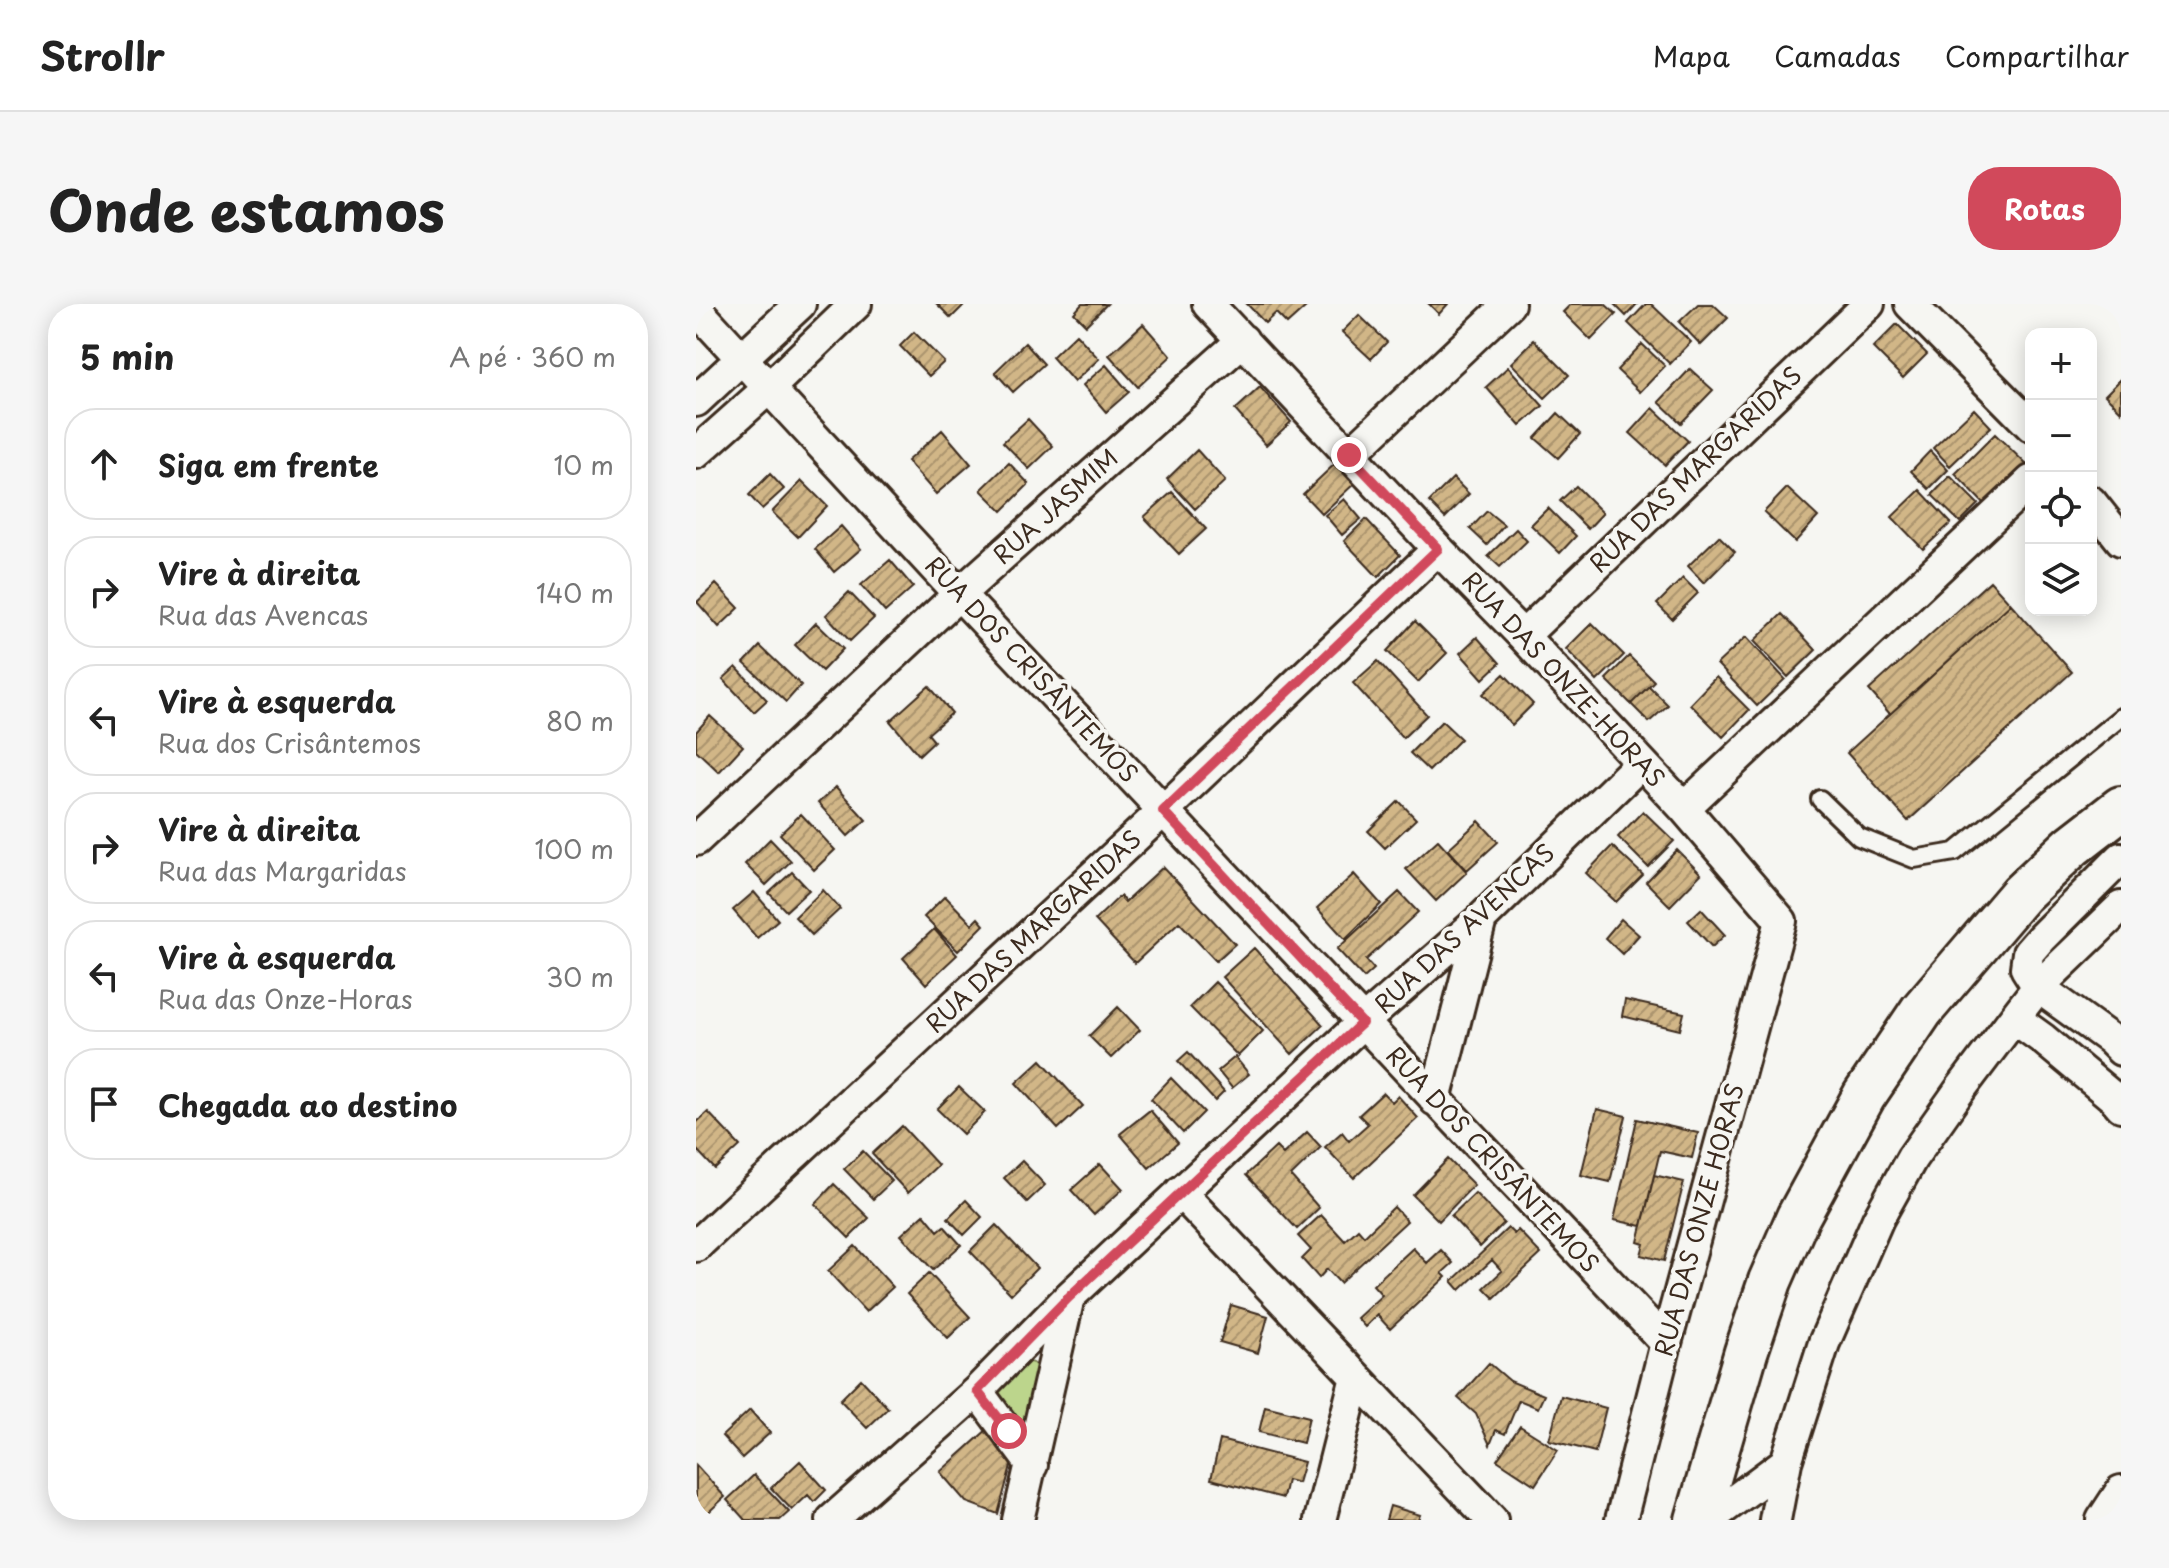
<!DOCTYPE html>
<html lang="pt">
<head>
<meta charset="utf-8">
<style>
	:root { --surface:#fff; --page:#f6f6f6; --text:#222; --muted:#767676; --line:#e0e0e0; --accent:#d1495b }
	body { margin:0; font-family:"Playpen Sans",sans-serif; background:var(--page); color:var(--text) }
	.controls { position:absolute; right:24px; top:24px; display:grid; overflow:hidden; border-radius:16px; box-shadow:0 4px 20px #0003 }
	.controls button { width:72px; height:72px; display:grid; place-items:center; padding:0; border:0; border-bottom:2px solid var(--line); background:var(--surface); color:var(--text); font:40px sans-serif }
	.stop { position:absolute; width:24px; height:24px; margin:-18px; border:6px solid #d1495b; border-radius:50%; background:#fff }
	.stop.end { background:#d1495b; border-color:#fff; box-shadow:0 2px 8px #0008 }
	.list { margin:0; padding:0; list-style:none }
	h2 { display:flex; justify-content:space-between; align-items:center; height:104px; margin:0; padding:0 32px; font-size:34px }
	h2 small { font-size:26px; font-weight:400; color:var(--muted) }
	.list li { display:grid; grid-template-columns:52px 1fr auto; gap:24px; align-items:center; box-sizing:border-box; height:112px; margin:0 16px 16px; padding:0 16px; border:2px solid var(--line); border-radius:32px }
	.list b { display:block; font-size:30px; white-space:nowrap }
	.list p { margin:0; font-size:26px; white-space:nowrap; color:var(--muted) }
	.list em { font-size:26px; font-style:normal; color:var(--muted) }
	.icon { flex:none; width:44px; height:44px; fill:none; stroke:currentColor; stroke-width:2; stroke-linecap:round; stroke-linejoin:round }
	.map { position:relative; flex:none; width:1425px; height:1216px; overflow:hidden; border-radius:32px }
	header { display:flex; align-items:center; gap:48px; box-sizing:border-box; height:112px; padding:0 40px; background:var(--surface); border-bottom:2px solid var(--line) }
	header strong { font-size:38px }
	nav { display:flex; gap:44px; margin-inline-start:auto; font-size:28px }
	.intro { display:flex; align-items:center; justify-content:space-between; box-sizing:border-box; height:192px; padding:0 48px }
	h1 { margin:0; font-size:56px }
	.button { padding:20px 36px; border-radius:32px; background:var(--accent); color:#fff; font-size:28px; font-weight:700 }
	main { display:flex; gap:48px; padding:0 48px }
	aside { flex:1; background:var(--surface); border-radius:32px; box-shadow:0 4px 20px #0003 }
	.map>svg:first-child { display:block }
</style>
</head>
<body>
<header>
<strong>Strollr</strong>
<nav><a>Mapa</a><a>Camadas</a><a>Compartilhar</a></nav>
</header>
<div class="intro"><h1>Onde estamos</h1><a class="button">Rotas</a></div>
<main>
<aside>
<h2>5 min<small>A pé · 360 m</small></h2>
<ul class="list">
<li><svg class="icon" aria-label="ahead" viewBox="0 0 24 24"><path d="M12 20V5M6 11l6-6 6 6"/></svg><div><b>Siga em frente</b></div><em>10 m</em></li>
<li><svg class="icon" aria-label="right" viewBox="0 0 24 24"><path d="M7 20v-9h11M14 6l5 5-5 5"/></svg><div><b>Vire à direita</b><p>Rua das Avencas</p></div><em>140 m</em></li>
<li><svg class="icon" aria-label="left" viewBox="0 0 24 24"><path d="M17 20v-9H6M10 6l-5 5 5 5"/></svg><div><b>Vire à esquerda</b><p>Rua dos Crisântemos</p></div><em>80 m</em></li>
<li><svg class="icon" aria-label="right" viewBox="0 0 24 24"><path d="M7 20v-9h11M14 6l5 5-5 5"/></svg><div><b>Vire à direita</b><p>Rua das Margaridas</p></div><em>100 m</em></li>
<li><svg class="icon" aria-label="left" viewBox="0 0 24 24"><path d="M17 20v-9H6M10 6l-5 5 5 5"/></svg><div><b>Vire à esquerda</b><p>Rua das Onze-Horas</p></div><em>30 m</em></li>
<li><svg class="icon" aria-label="arrive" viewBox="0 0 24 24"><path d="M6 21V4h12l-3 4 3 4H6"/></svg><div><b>Chegada ao destino</b></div></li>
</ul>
</aside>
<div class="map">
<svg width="1425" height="1216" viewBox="0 0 1425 1216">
	<defs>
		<pattern id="building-hatch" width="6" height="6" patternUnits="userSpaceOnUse" patternTransform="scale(2)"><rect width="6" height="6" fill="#d1b687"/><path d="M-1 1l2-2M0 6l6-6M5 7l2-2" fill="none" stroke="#ab946e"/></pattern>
	</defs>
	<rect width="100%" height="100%" fill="#f6f6f2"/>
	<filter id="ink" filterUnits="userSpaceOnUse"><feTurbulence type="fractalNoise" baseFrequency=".0125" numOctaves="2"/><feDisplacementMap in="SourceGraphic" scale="16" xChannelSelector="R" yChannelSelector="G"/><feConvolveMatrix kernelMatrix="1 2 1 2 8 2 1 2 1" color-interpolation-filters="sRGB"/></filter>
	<g filter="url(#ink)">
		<path fill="#bcd58c" stroke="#7c8055" stroke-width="2" d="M327 1056 337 1059 347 1068 339 1116C316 1120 313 1112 300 1095L301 1080Z"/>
		<path fill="url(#building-hatch)" stroke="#3b2a1e" stroke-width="2" d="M241 0H269L255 14Z
			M386 0H411L390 21 378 9Z
			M551 0H607L610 3 591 20 580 9 569 19Z
			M733 0H752L743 10Z
			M875 0H909L920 10 895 36 867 8Z
			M918 0H941L930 12Z
			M950 0H955L995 38 974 60 932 19Z
			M1002 0H1017L1032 14 1005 41 983 18Z
			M663 11 691 38 675 55 646 28Z
			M447 20 475 52 442 83 413 51Z
			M1201 20 1231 50 1207 74 1177 44Z
			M218 28 248 58 233 72 204 42Z
			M380 30 403 55 378 78 356 53Z
			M838 36 873 71 849 94 815 59Z
			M329 39 348 60 317 88 299 68Z
			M946 40 969 62 944 88 921 66Z
			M410 61 433 88 410 108 387 81Z
			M812 63 847 102 824 122 790 83Z
			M994 65 1017 86 985 119 963 98Z
			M1425 75V107L1409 91Z
			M564 83 595 118 570 141 539 106Z
			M957 104 992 137 969 161 934 129Z
			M1278 105 1295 123 1254 162 1237 144Z
			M862 109 884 130 862 154 839 134Z
			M332 115 357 142 333 165 307 138Z
			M246 126 275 160 240 190 211 157Z
			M1299 130 1333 163 1292 204 1259 170Z
			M501 146 529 177 499 205 471 175Z
			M1234 147 1252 166 1233 185 1215 167Z
			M642 157 661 177 626 210 607 190Z
			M313 159 333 180 306 207 285 186Z
			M74 170 88 185 66 205 53 191Z
			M1254 172 1282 200 1264 218 1236 191Z
			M757 174 773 190 749 214 733 198Z
			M106 177 131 202 102 233 76 208Z
			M880 182 907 209 892 225 864 197Z
			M1091 184 1122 213 1099 238 1068 208Z
			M1224 186 1255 219 1227 245 1196 213Z
			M476 188 510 225 483 250 448 213Z
			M648 195 665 215 646 231 629 211Z
			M852 204 880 232 864 249 835 221Z
			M791 207 808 221 791 241 774 225Z
			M670 215 704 251 682 273 648 237Z
			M145 222 165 245 138 268 119 245Z
			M820 225 831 237 804 263 792 252Z
			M1023 232 1039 248 1008 279 992 262Z
			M194 256 217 283 189 308 165 281Z
			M987 274 1002 289 976 315 961 300Z
			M1294 277 1315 300 1194 410 1173 386Z
			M20 280 43 304 23 323 1 298Z
			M153 288 178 314 154 337 130 311Z
			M1315 300 1376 368 1212 517 1151 449Z
			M1086 310 1120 346 1092 373 1058 337Z
			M719 317 751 349 722 378 691 347Z
			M120 319 147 345 126 367 99 341Z
			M896 319 928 351 901 377 870 345Z
			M781 333 804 359 787 375 764 349Z
			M1050 333 1089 375 1061 402 1021 360Z
			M64 342 105 381 90 398 48 359Z
			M933 352 958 377 935 400 910 375Z
			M682 357 731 411 707 434 657 379Z
			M40 363 71 396 58 408 27 375Z
			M808 370 837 400 816 421 787 390Z
			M1020 373 1053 406 1027 433 994 400Z
			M233 382 256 409 232 430 238 437 223 451 194 417Z
			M953 382 972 401 953 418 935 400Z
			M14 412 47 442 23 468 0 446V428Z
			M746 417 765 435 733 467 714 449Z
			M140 483 170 516 152 532 122 499Z
			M703 497 720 515 689 544 672 527Z
			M947 507 978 537 952 563 922 533Z
			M105 510 139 546 118 566 84 530Z
			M783 517 802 538 771 566 752 545Z
			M74 535 95 557 70 581 49 560Z
			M742 536 771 568 740 597 710 565Z
			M916 542 947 571 920 598 890 569Z
			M981 546 1005 570 974 602 950 578Z
			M467 563 539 640 520 657 483 618 439 659 399 616 424 592 429 598Z
			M96 568 113 586 90 607 73 589Z
			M658 570 685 600 649 635 621 604Z
			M127 586 144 605 116 631 99 613Z
			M58 588 82 616 61 634 37 606Z
			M703 588 722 608 670 656 678 665 668 674 641 645Z
			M249 592 276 620 282 614 288 621 262 647 228 613Z
			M1005 605 1029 631 1016 643 992 617Z
			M925 615 943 631 926 650 909 634Z
			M238 625 261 651 230 680 207 654Z
			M558 644 627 721 596 750 526 673Z
			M519 678 567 727 542 752 494 703Z
			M929 696 988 709 984 726 926 712Z
			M422 703 444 726 415 754 393 732Z
			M492 748 528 788 519 797 482 757Z
			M539 753 553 770 536 784 522 767Z
			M345 756 387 802 362 825 320 779Z
			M475 774 508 808 487 829 455 795Z
			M263 783 289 808 267 830 241 805Z
			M687 789 696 798 702 792 722 814 658 874 629 843 646 828 653 837 672 820 663 811Z
			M901 805 930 812 914 878 885 871Z
			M454 806 482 839 453 864 424 830Z
			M12 808 44 842 19 865 0 845V819Z
			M941 815 1002 829 996 854 964 847 946 922 918 916Z
			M206 822 242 861 212 889 176 850Z
			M611 828 625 843 595 872 623 904 601 925 550 871 580 843 587 850Z
			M167 847 196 877 177 895 148 865Z
			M752 855 778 881 743 917 717 891Z
			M326 857 349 881 331 898 308 874Z
			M404 860 427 885 398 911 375 886Z
			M958 871 988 878 968 957 945 951 948 940 942 938Z
			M138 880 173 914 153 934 119 900Z
			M779 889 808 919 784 943 755 912Z
			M270 896 286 913 268 931 252 914Z
			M698 903 711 917 644 979 631 965 623 974 606 955 615 946 602 932 625 911 649 937 662 925 668 932Z
			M228 910 242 927 248 922 265 941 237 966 205 931Z
			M300 921 341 964 315 990 274 947Z
			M812 924 818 930 822 926 845 950 798 994 788 984 806 967 796 956 764 986 756 977Z
			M159 942 197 983 170 1008 132 967Z
			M717 944 731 959 745 946 757 959 746 969 750 973 694 1025 681 1011 669 1023 661 1014 686 991 677 981Z
			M233 969 274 1013 252 1034 211 990Z
			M535 1001 572 1012 562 1049 524 1038Z
			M793 1059 814 1077 848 1091 842 1104 823 1096 809 1130 800 1126 794 1141 780 1110 762 1094Z
			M165 1075 192 1104 171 1124 144 1096Z
			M865 1092 910 1104 899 1148 853 1136Z
			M569 1102 613 1113 607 1139 563 1128Z
			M54 1106 74 1129 46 1154 26 1132Z
			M824 1122 862 1146 839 1181 801 1156Z
			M293 1124 317 1154 302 1210 270 1198 244 1168Z
			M524 1136 608 1158 602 1179 591 1176 587 1194 515 1175Z
			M104 1157 130 1186 118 1198 112 1191 96 1206 75 1184Z
			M0 1161 29 1193 4 1216H0Z
			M58 1171 93 1208 84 1216H49L31 1196Z
			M694 1202 724 1211 722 1216H690Z"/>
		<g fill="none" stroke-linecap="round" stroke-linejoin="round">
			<defs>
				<path id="lane" d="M1124 495 1163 533 1218 555 1259 548 1425 413"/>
				<path id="street" d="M512 0 742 245 827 332 988 504 1085 617 970 1039 925 1216
					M1214 0 1335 122
					M0 5 263 290 970 1039
					M0 97 104 0
					M0 149 74 83 160 0
					M653 151 813 0
					M1395 198 1425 236
					M827 332 1173 0
					M988 504 1335 177
					M0 536 263 290 547 36
					M1425 554 1345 634 1332 649 1330 664 1342 683 1414 735 1425 746
					M1318 714 1347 735 1419 795 1425 802
					M739 796 785 615
					M484 888 796 1216
					M0 942 467 507 742 245
					M281 1087 336 1161
					M136 1216 281 1087 373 993 666 719 785 615 945 459
					M322 1216 373 993
					M624 1216 660 1073
					M1012 1216 1090 1158
					M1079 1216 1090 1158 1128 1039 1182 915 1216 854 1266 783 1318 714 1342 683 1425 603
					M1406 1216 1425 1187"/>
				<path id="secondary" d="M1001 1216 1050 1048 1074 977 1102 913 1168 792 1226 706 1325 590 1376 542 1425 504"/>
			</defs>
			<use href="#lane" stroke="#3b2a1e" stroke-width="22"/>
			<use href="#street" stroke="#3b2a1e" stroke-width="36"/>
			<use href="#secondary" stroke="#3b2a1e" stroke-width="48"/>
			<use href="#lane" stroke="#f6f6f2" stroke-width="16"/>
			<use href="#street" stroke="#f6f6f2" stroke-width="30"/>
			<use href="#secondary" stroke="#f6f6f2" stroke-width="42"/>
		</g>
	</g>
	<g fill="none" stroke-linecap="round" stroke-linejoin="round" filter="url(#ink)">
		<path stroke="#d1495b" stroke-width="10" d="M313 1127 281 1087 373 993 666 719 467 507 742 245 653 151"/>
	</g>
	<g text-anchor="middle" stroke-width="8" stroke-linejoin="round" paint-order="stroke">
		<g font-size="24" fill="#3b2a1e" stroke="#f6f6f2">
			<text transform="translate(1000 166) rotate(-44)" y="8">RUA DAS MARGARIDAS</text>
			<text transform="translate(360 203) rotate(-42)" y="8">RUA JASMIM</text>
			<text transform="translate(335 366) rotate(47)" y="8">RUA DOS CRISÂNTEMOS</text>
			<text transform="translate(867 376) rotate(47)" y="8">RUA DAS ONZE-HORAS</text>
			<text transform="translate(769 625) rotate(-43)" y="8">RUA DAS AVENCAS</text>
			<text transform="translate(338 628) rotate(-43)" y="8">RUA DAS MARGARIDAS</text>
			<text transform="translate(796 856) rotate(47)" y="8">RUA DOS CRISÂNTEMOS</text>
			<text transform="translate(1004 916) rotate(-75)" y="8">RUA DAS ONZE HORAS</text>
		</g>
	</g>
</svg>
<div class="controls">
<button>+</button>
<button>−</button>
<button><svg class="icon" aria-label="locate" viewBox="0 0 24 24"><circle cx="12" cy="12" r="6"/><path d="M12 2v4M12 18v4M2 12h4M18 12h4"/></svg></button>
<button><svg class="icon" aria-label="layers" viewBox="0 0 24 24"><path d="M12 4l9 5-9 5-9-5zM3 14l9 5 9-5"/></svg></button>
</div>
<div class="stop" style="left:313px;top:1127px"></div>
<div class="stop end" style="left:653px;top:151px"></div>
</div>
</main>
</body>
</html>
